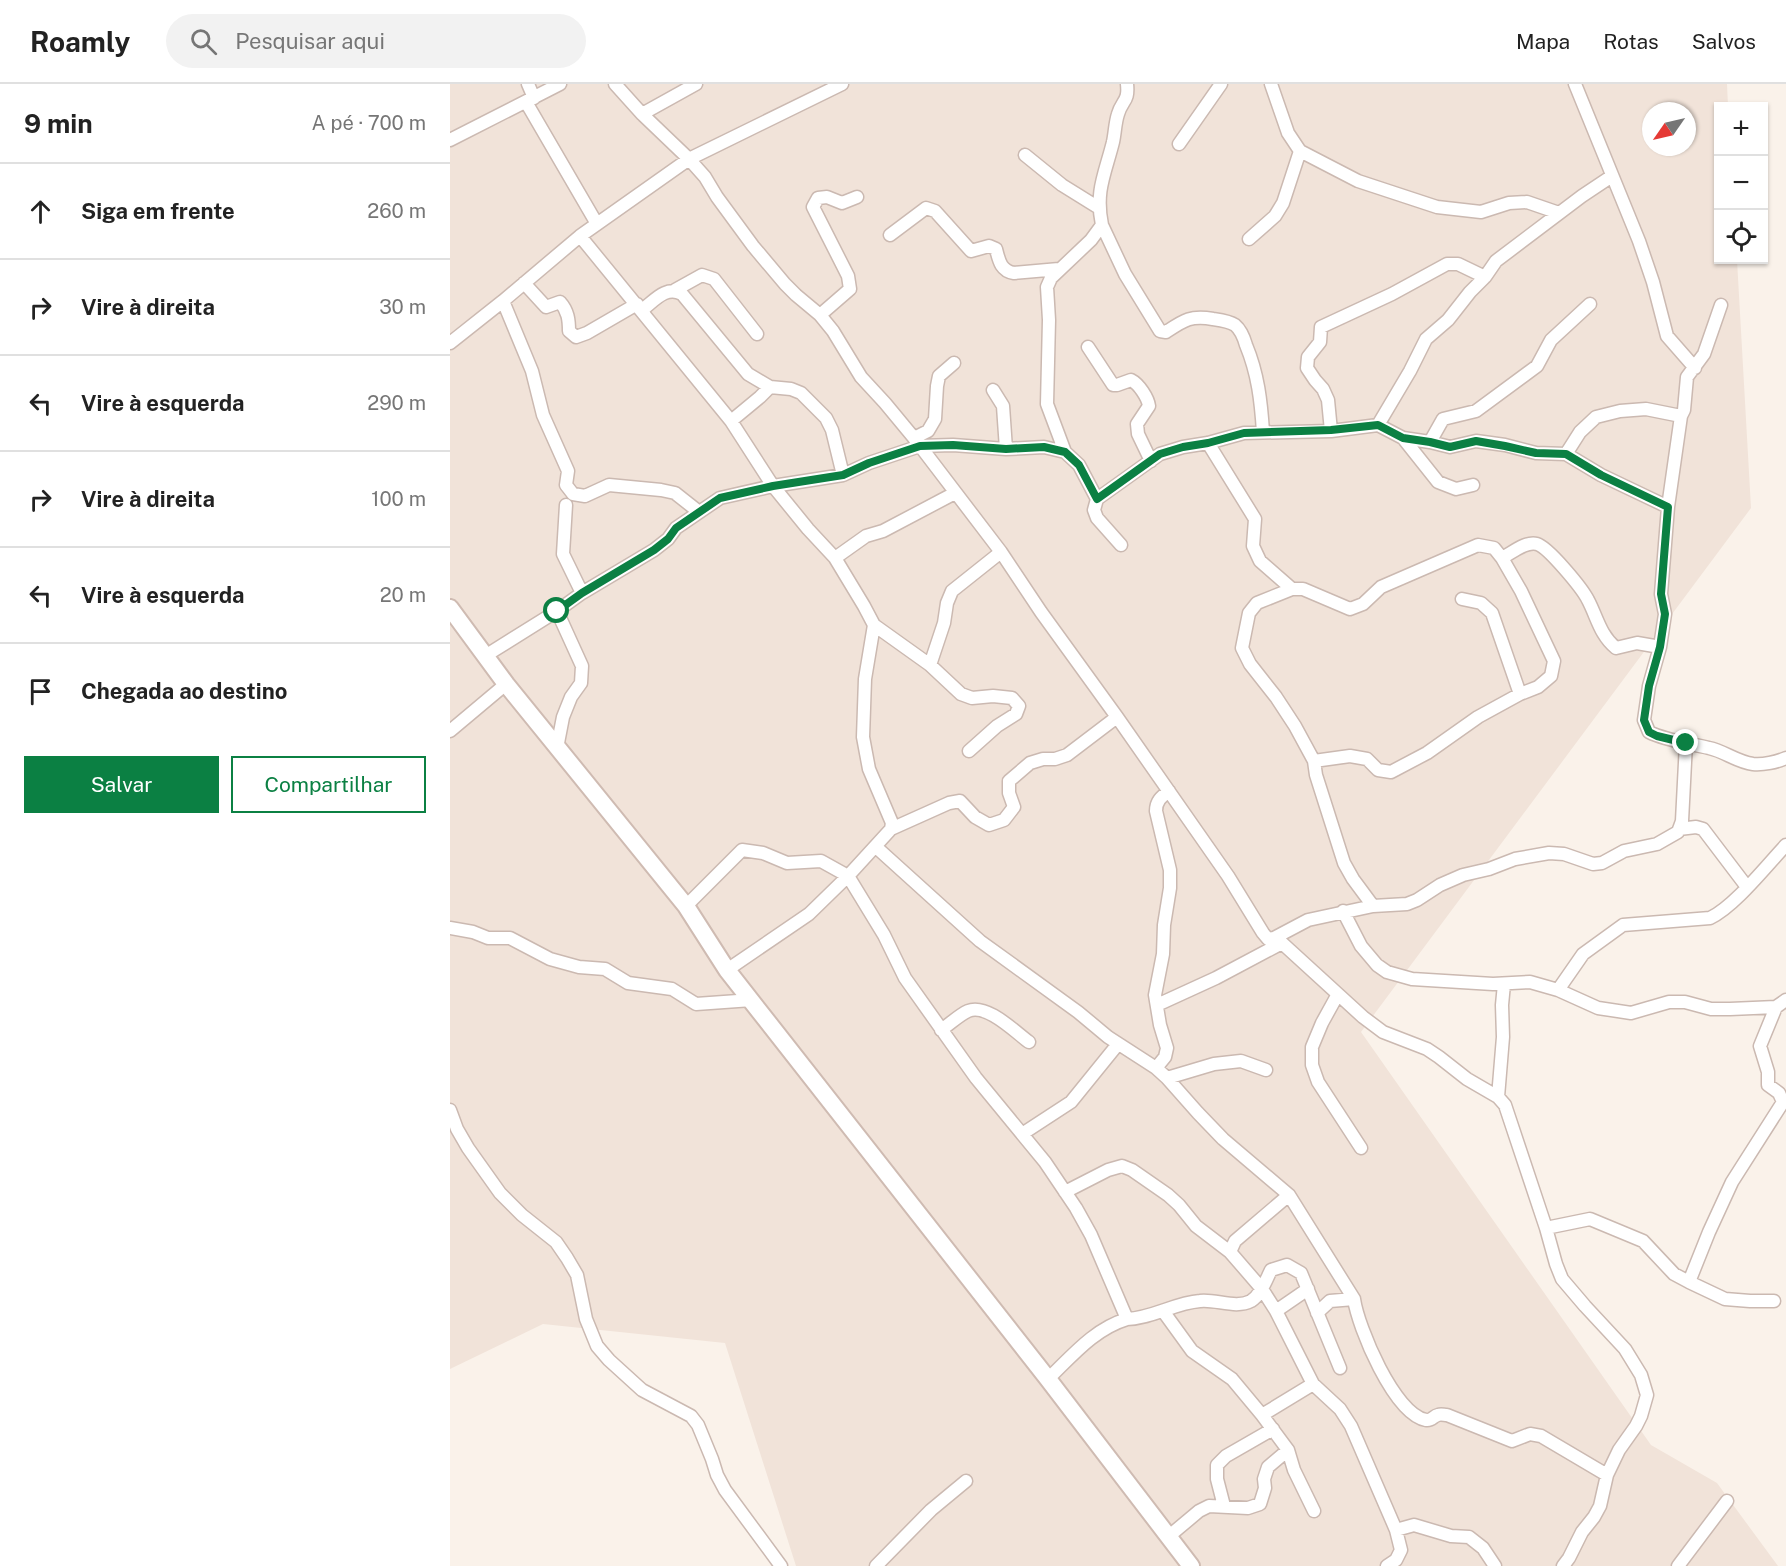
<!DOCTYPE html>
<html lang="pt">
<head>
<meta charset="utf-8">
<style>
	:root { --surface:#fff; --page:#f2f2f2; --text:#222; --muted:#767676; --line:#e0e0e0; --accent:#0b8043 }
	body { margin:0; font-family:"Public Sans",sans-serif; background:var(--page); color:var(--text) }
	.controls { position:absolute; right:18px; top:18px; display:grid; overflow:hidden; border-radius:0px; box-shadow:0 2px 4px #0004 }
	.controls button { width:54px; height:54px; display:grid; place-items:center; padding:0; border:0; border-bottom:2px solid var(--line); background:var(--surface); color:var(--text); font:30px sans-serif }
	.compass { position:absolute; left:1192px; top:18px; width:54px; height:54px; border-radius:50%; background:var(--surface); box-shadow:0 2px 4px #0004; rotate:236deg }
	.stop { position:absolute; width:18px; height:18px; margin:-14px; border:4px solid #0b8043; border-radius:50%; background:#fff }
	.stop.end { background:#0b8043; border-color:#fff; box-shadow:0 2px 6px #0008 }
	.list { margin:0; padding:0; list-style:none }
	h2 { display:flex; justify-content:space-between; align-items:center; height:78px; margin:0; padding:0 24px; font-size:26px }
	h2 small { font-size:20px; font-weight:400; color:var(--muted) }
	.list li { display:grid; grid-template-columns:39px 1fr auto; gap:18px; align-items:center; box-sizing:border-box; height:96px; padding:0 24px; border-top:2px solid var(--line) }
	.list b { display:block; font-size:22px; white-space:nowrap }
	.list em { font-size:20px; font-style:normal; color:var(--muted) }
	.actions { display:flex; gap:12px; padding:18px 24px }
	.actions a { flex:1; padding:14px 0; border:2px solid var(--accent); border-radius:0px; text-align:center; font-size:21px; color:var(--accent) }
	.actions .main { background:var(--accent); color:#fff }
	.icon { flex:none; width:33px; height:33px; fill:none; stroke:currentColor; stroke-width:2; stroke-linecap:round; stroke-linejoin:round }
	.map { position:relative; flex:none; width:1336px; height:1482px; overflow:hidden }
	header { display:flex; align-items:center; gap:36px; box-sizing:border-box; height:84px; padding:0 30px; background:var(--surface); border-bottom:2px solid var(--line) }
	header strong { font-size:28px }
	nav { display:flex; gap:33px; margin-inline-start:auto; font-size:21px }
	.search { width:420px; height:54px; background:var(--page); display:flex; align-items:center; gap:15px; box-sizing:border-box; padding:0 21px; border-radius:33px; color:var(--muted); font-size:22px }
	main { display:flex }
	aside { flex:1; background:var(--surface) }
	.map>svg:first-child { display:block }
</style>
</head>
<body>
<header>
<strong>Roamly</strong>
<div class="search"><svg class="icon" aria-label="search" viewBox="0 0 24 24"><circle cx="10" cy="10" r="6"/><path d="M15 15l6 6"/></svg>Pesquisar aqui</div>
<nav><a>Mapa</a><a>Rotas</a><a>Salvos</a></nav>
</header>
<main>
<aside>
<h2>9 min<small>A pé · 700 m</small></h2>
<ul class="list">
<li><svg class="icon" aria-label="ahead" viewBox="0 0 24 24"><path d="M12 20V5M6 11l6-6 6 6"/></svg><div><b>Siga em frente</b></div><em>260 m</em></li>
<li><svg class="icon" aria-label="right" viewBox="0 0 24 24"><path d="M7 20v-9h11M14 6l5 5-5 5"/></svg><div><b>Vire à direita</b></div><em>30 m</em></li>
<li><svg class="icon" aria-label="left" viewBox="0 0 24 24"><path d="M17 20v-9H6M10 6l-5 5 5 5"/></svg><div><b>Vire à esquerda</b></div><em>290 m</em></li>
<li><svg class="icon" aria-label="right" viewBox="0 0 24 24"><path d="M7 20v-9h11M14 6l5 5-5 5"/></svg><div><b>Vire à direita</b></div><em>100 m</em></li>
<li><svg class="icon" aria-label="left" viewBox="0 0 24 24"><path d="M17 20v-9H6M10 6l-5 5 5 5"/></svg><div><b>Vire à esquerda</b></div><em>20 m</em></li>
<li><svg class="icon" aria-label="arrive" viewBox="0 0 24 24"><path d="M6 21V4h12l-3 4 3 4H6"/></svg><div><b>Chegada ao destino</b></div></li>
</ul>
<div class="actions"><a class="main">Salvar</a><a>Compartilhar</a></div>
</aside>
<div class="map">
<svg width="1336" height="1482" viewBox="0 0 1336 1482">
	<rect width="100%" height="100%" fill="#faf2ea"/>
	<path fill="#f1e3d9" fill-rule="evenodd" d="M0 0H1277L1278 22H1268V176H1287L1301 424 911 948 1201 1361 1267 1399 1328 1482H346L275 1259 93 1240 0 1285ZM1201 27H1237V63H1201Z"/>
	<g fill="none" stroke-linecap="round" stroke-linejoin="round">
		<defs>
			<path id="street" d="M78 0 84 14
				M165 0 192 30 239 75 255 93 267 113 303 162 335 200 346 211 370 231 383 247 411 293 435 319 464 354 551 468 591 528 667 633 778 792 813 849 818 855 832 859 913 933 933 948 977 965 989 973 1017 995 1048 1013 1055 1021 1096 1144 1106 1180 1112 1195 1135 1222 1175 1265 1191 1291 1197 1311 1191 1332 1186 1342 1169 1366 1157 1391 1150 1422 1144 1433 1132 1448 1119 1474 1113 1482
				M821 0 838 49 850 67 908 97 987 123 1031 128 1059 119 1077 118 1109 129
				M1125 0 1189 157 1203 198 1217 252 1245 284
				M76 18 147 140
				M192 30 246 0
				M0 56 110 0
				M729 60 771 0
				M575 71 612 101 649 124
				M652 141 675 190 710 247 716 248C734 236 741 231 763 235 770 236 779 237 785 241 791 246 794 254 796 261 808 290 811 317 813 348
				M440 151 476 124 485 127 521 167 539 162 546 165C549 177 551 187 564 189L609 185
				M130 152 281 337 323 402 358 445 385 474 414 522 424 541 415 595 413 653 419 685 442 739 441 745 398 792 359 830 277 886
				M799 155 825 132 833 119 850 67
				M74 199 96 223 110 218C118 227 119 236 119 247L126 253 137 249 187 220
				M225 206 252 191 264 195 307 250
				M53 217 82 287 93 331 118 387 116 401 123 410 135 412 159 401 211 406 225 409 249 428
				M1271 221 1254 270 1237 293 1234 326 1231 332 1218 423 1211 510 1215 530 1210 563 1199 602 1194 636 1199 648C1217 657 1239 659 1259 664 1274 667 1287 678 1303 680 1313 681 1327 678 1336 674
				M192 226C204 217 216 201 232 210L298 290 320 303 310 313 281 337
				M370 231 400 205 398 192 363 123 368 114 377 113 392 119 407 113
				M0 259 53 217 130 152 239 75 392 0
				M638 263 663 301H667L681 296C689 300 698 314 699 322L687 340 688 350 701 377
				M320 303 341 305 351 309 376 334 382 346 393 391
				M543 306 553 322 556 365
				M928 341 960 287 976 255 998 236 1020 208 1035 193 1046 177 1132 112 1162 92
				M881 347 878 316 873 305 865 296 857 284 858 273 870 258 871 243 942 210 997 180H1008L1035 193
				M464 354 478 347 485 335 487 302 489 292 504 279
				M953 354 980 358 1000 363 1026 357 1055 361 1086 369 1116 370 1130 348 1146 333 1170 327 1196 325 1231 332
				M980 358 993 335 1026 327 1087 282 1101 256 1140 220
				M758 359 805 435 803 462 810 477 842 505
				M615 368 597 320 599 236 597 203 601 194 641 156 652 141C645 107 655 90 663 58 665 49 665 39 668 30 672 16 679 18 677 0
				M1116 370 1151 391 1218 423
				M647 415 710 370 733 363 758 359 794 349 881 347 928 341 953 354 988 398 1006 405 1023 401
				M116 421 113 470 132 509
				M385 474 416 452 433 447 505 409
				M1052 474C1062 469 1075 457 1087 460 1098 463 1132 504 1138 516 1147 533 1150 551 1166 564L1187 559 1210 563
				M1012 515 1031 519 1042 529 1070 610
				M424 541 480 581 511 610 522 614 543 612 562 614 569 622 566 630 547 642 519 667
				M35 572 107 527 132 509 204 466 218 455 226 444 270 414 323 402 393 391 419 379 470 362 503 361 556 365 594 363 615 368 629 381 647 415 644 426 647 434 671 461
				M480 581 494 539 497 519 502 507 551 468
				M0 647 56 600
				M107 664 113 633 121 613 131 599 132 582 107 527
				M864 677 900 672 917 675 928 686 941 688 977 669 1028 633 1070 610 1088 603 1101 592 1104 577 1071 507 1052 474 1044 464 1028 461 931 503 913 520 900 525 853 505H842L807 519 799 529 792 564 800 580 826 613 845 642 864 677 866 691 894 779 903 795 923 822
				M441 745 499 719 510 717 525 733 539 741 554 736 564 723 559 709V697L580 679 593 675H605L617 671 667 633
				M1229 745 1246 743 1253 745 1297 803
				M426 763 530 857 628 928 658 953 706 984 717 994 748 1029 773 1055 839 1111 904 1215C908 1243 944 1330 976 1336 982 1337 983 1332 988 1331 991 1330 994 1331 997 1331L1062 1357 1080 1350 1091 1352 1157 1391
				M236 822 292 766 313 769 337 779 371 777 398 792 434 851 455 894 526 994 595 1078 626 1124 641 1151 677 1235C644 1245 622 1272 598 1295
				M893 827 911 862 927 881 937 888 962 895 1043 900 1080 898 1108 906 1148 924 1181 929 1219 918H1235L1261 925H1280L1326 923 1336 916
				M0 844 23 848 38 854H60L100 875 129 883 155 885 178 899 222 905 246 920 302 916
				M818 855 824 854 858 836 923 822 957 820 967 816 990 801 1013 791 1039 785 1065 775 1099 769 1114 770 1143 780 1152 779 1174 767 1207 760 1228 748 1232 737 1236 659
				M1108 906 1133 870 1173 841 1260 834C1284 823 1317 781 1336 761
				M888 910 872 939 862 963V981L868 998 911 1064
				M707 921 766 894 832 859
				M491 946C500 940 509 931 518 927 537 919 565 948 579 958
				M706 984 715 973 717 964 710 941 705 911 713 870 714 841 720 804V786L706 727C706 717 711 713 719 707
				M717 994 764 980 791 977 816 986
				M1048 1013 1053 953 1052 921 1054 900
				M0 1026 7 1045 18 1064 50 1109 72 1131 106 1158 117 1174 127 1191 136 1235 147 1262 159 1276 192 1306 241 1332 248 1341 262 1375 267 1391 275 1406 331 1482
				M572 1050 621 1018 668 960
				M615 1108 658 1086 672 1082 682 1086 718 1111 729 1121 746 1142 780 1168 812 1205 826 1227 863 1300 890 1325 901 1342 946 1446 951 1466 946 1476 937 1482
				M1096 1144 1140 1135 1193 1157 1224 1190 1239 1198 1259 1148 1282 1098 1333 1018 1329 1009 1318 1001V988L1310 962 1326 923
				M780 1168 785 1157 839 1111
				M1239 1198 1275 1215 1300 1217H1324
				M713 1227 742 1267 782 1295 812 1331 838 1366 844 1386 864 1427
				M826 1227 858 1205
				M867 1229 880 1217 904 1215
				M677 1235C703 1234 724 1219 750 1217 766 1215 786 1225 801 1217 811 1211 816 1196 821 1186L837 1181 851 1189 890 1284
				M812 1331 863 1300
				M774 1422 767 1395V1381L776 1372 823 1345
				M946 1446 964 1441 1001 1452 1019 1453 1033 1464 1045 1482
				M718 1453 749 1427 759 1422 798 1424 810 1420 815 1404 814 1395 818 1383 838 1366
				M426 1482 481 1426 516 1397
				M1228 1482 1277 1417"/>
			<path id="secondary" d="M0 524 56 600 236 822 277 886 598 1295 741 1482"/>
		</defs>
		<use href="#street" stroke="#cbb9b1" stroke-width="15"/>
		<use href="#secondary" stroke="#cfbbb2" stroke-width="20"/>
		<use href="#street" stroke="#fff" stroke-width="12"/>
		<use href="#secondary" stroke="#fff" stroke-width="16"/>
	</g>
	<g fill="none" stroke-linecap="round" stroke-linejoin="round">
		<path stroke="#0b8043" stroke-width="8" d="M107 527 132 509 204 466 218 455 226 444 270 414 323 402 393 391 419 379 470 362 503 361 556 365 594 363 615 368 629 381 647 415 710 370 733 363 758 359 794 349 881 346 928 341 953 354 980 358 1000 363 1026 357 1055 362 1086 369 1116 370 1151 391 1218 423 1211 510 1215 530 1210 563 1199 602 1194 636 1199 648 1207 652 1236 659"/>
	</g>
</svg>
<div class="controls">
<button>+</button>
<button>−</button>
<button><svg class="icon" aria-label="locate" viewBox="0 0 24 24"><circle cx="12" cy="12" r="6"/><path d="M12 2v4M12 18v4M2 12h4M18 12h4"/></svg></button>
</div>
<svg class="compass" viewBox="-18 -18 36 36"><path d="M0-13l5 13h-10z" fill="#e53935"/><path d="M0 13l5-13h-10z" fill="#767676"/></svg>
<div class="stop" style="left:107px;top:527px"></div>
<div class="stop end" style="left:1236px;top:659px"></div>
</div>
</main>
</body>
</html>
